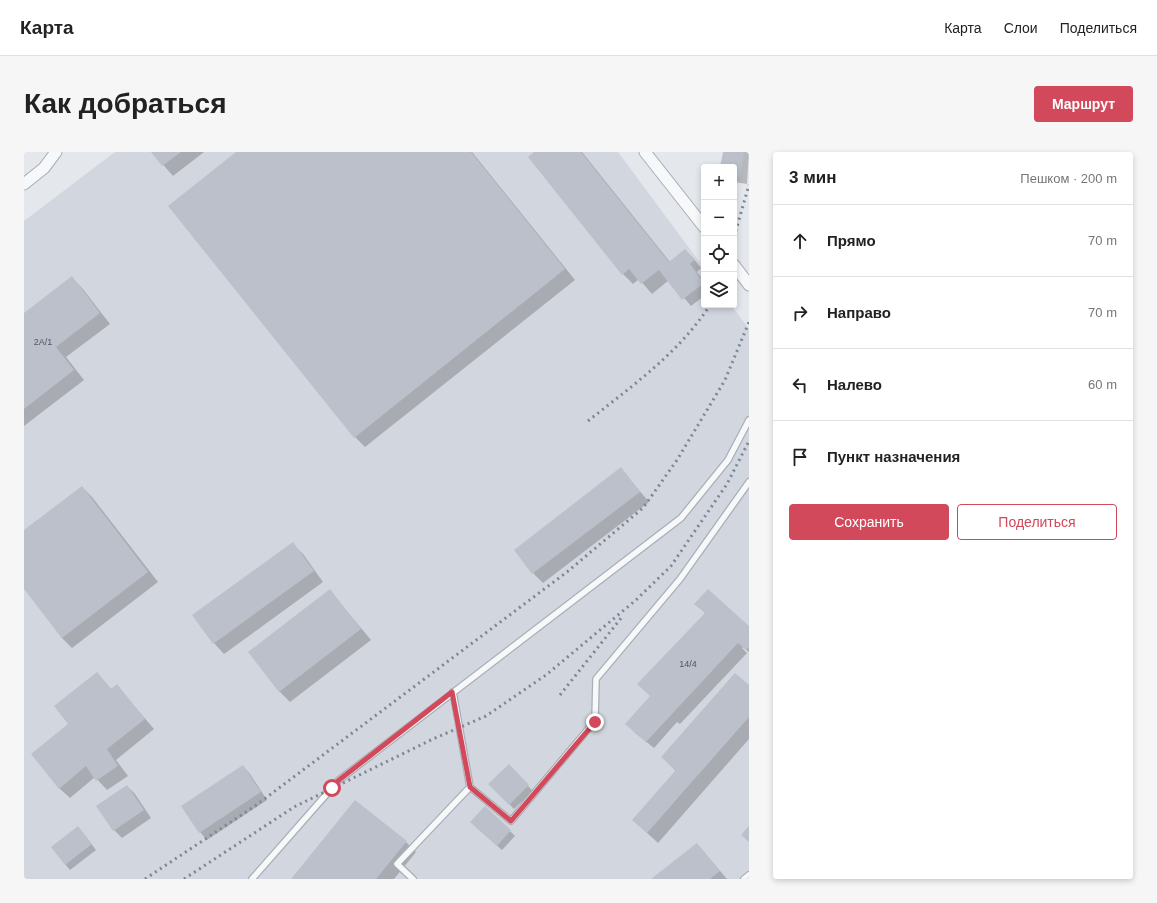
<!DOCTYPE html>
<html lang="ru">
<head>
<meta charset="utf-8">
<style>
	:root { --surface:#fff; --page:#f6f6f6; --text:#222; --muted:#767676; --line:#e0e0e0; --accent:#d1495b }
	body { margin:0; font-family:Helvetica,sans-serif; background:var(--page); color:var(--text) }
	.controls { position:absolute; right:12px; top:12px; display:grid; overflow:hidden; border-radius:4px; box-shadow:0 2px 6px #0003 }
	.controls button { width:36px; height:36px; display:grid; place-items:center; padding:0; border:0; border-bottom:1px solid var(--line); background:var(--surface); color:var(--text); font:20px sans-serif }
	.stop { position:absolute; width:12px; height:12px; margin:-9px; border:3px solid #d1495b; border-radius:50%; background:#fff }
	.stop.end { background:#d1495b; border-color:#fff; box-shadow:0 1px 4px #0008 }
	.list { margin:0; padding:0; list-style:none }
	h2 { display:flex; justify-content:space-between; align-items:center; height:52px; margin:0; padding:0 16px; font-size:17px }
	h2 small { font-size:13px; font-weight:400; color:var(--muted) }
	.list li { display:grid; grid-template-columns:26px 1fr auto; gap:12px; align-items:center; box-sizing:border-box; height:72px; padding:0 16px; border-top:1px solid var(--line) }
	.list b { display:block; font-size:15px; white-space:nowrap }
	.list em { font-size:13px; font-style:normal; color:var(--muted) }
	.actions { display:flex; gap:8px; padding:12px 16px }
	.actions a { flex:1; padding:9px 0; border:1px solid var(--accent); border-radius:4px; text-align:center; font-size:14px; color:var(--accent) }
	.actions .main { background:var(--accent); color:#fff }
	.icon { flex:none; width:22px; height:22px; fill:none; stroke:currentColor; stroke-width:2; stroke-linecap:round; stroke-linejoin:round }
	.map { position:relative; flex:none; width:725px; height:727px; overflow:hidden; border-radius:4px }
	header { display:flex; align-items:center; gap:24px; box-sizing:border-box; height:56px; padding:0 20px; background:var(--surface); border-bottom:1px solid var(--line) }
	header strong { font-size:19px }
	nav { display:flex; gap:22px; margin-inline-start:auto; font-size:14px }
	.intro { display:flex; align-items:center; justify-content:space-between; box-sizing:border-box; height:96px; padding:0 24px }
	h1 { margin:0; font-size:28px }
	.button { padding:10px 18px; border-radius:4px; background:var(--accent); color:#fff; font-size:14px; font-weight:700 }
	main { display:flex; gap:24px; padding:0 24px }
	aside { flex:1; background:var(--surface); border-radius:4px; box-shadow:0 2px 6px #0003 }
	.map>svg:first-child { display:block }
</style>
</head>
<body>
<header>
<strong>Карта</strong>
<nav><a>Карта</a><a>Слои</a><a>Поделиться</a></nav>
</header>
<div class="intro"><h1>Как добраться</h1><a class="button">Маршрут</a></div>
<main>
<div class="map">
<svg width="725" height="727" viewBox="0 0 725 727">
	<rect width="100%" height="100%" fill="#e4e7ec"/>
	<path fill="#d2d6de" d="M91 0H594L680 116V153H707L725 177V727H0V69Z"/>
	<path fill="#0003" d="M128 0H180L149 24Z
		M213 0H448L551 128 341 295 331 285Z
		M512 0H558L646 110 661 98 669 106 677 116 673 120 680 129V144L667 154 645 128 628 142 615 127 609 132 599 122Z
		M700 0H725L723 32 710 30V15H697Z
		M48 126 58 136 86 172 42 205 60 228 0 274V162Z
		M597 317 625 350 519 431 509 421Z
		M58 335 68 345 134 430 48 496 38 486 0 436V379Z
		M269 392 279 402 299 430 200 502 190 491Z
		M306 439 347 488 266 550 256 540 226 501Z
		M672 452 725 475V500L719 495 718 496 723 501 656 572 653 570 630 596 610 580 627 544 682 462Z
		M73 521 88 538 93 534 130 577 92 608 104 624 83 638 71 625 46 646 35 636 46 572Z
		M725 535V587L634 691 609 668 652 619 638 605Z
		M219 614 226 622 243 648 183 688 176 680Z
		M484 614 509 639 490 657 466 632Z
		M103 634 111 642 127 666 98 686 90 678 74 654Z
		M452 675 486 679 491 684 478 698Z
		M59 681 72 698 46 718 28 696Z
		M382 690 392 700 370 727H269Z
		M673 692 703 727H629Z"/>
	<path fill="#bbc0ca" d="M127 0H157L138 14Z
		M212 0H447L541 117 330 286 144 54Z
		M510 0H557L645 110 661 97 670 108 666 112 680 131 658 148 635 118 617 132 605 117 598 123 504 5Z
		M699 0H720L716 25 710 24V15H696Z
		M48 124 76 161 32 195 50 218 0 257V161Z
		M597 315 616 340 508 422 490 398Z
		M58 334 124 420 38 486 0 437V378Z
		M269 390 290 419 189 492 168 463Z
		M306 437 337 477 255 540 224 500Z
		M684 437 725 474V495L722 498 714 491 622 590 601 572 626 544 613 532 681 461 670 452Z
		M73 520 87 537 93 532 121 567 83 597 94 614 72 629 62 614 35 637 7 602 44 572 30 554Z
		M711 521 725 533V565L623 681 608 668 652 618 637 605Z
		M485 612 505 633 485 653 464 632Z
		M219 613 237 640 175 681 157 654Z
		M103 633 120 658 89 679 72 654Z
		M331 648 383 689 352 727H267Z
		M461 654 487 678 473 694 446 670Z
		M54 674 68 692 41 713 27 695Z
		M725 674V690L717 683Z
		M673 691 696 719 686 727H627Z"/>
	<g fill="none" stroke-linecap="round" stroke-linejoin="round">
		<defs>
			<path id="service" d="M446 635 487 669 571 569 572 527 656 427 725 330
				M228 727 315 628 657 366 704 308 725 268
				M389 727 373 712 446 635 429 540
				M720 727 725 723"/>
			<path id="minor" d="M621 0 680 75
				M0 32 20 16 32 0
				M710 113 725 133"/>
		</defs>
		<use href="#service" stroke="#a9aeb7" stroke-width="8"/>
		<use href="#minor" stroke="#a9aeb7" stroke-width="13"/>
		<use href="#service" stroke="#f7f8fa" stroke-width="5.5"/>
		<use href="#minor" stroke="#f7f8fa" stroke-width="11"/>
		<path stroke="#7d8696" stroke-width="3" stroke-dasharray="2 4" stroke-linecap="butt" d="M710 85 725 33
			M564 269C608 234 655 201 686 153
			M536 543 598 465
			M121 727 231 654 543 420 619 356 653 308 701 228 725 170
			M160 727 270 655 409 587 462 564 522 523 612 448 647 414 703 332 725 289"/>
	</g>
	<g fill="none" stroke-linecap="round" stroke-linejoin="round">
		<path stroke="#d1495b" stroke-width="5" d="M308 636 315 628 428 540 446 635 487 669 571 570"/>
	</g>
	<g text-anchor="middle" stroke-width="3" stroke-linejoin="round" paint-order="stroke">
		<g font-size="9" fill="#4f5766">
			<text x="19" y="193">2А/1</text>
			<text x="664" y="515">14/4</text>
		</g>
	</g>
</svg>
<div class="controls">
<button>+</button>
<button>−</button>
<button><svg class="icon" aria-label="locate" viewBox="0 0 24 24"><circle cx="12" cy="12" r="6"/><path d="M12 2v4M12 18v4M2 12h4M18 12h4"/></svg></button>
<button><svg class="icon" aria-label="layers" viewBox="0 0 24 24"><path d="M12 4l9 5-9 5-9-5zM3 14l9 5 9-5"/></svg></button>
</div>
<div class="stop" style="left:308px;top:636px"></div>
<div class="stop end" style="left:571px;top:570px"></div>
</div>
<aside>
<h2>3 мин<small>Пешком · 200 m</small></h2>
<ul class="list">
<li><svg class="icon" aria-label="ahead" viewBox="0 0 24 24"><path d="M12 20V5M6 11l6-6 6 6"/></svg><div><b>Прямо</b></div><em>70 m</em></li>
<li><svg class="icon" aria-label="right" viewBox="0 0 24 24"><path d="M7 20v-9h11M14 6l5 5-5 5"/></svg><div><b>Направо</b></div><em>70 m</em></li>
<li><svg class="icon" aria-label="left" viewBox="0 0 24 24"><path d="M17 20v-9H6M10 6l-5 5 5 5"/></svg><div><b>Налево</b></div><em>60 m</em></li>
<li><svg class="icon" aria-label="arrive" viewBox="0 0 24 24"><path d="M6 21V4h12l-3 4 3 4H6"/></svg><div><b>Пункт назначения</b></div></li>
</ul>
<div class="actions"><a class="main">Сохранить</a><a>Поделиться</a></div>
</aside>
</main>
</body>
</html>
